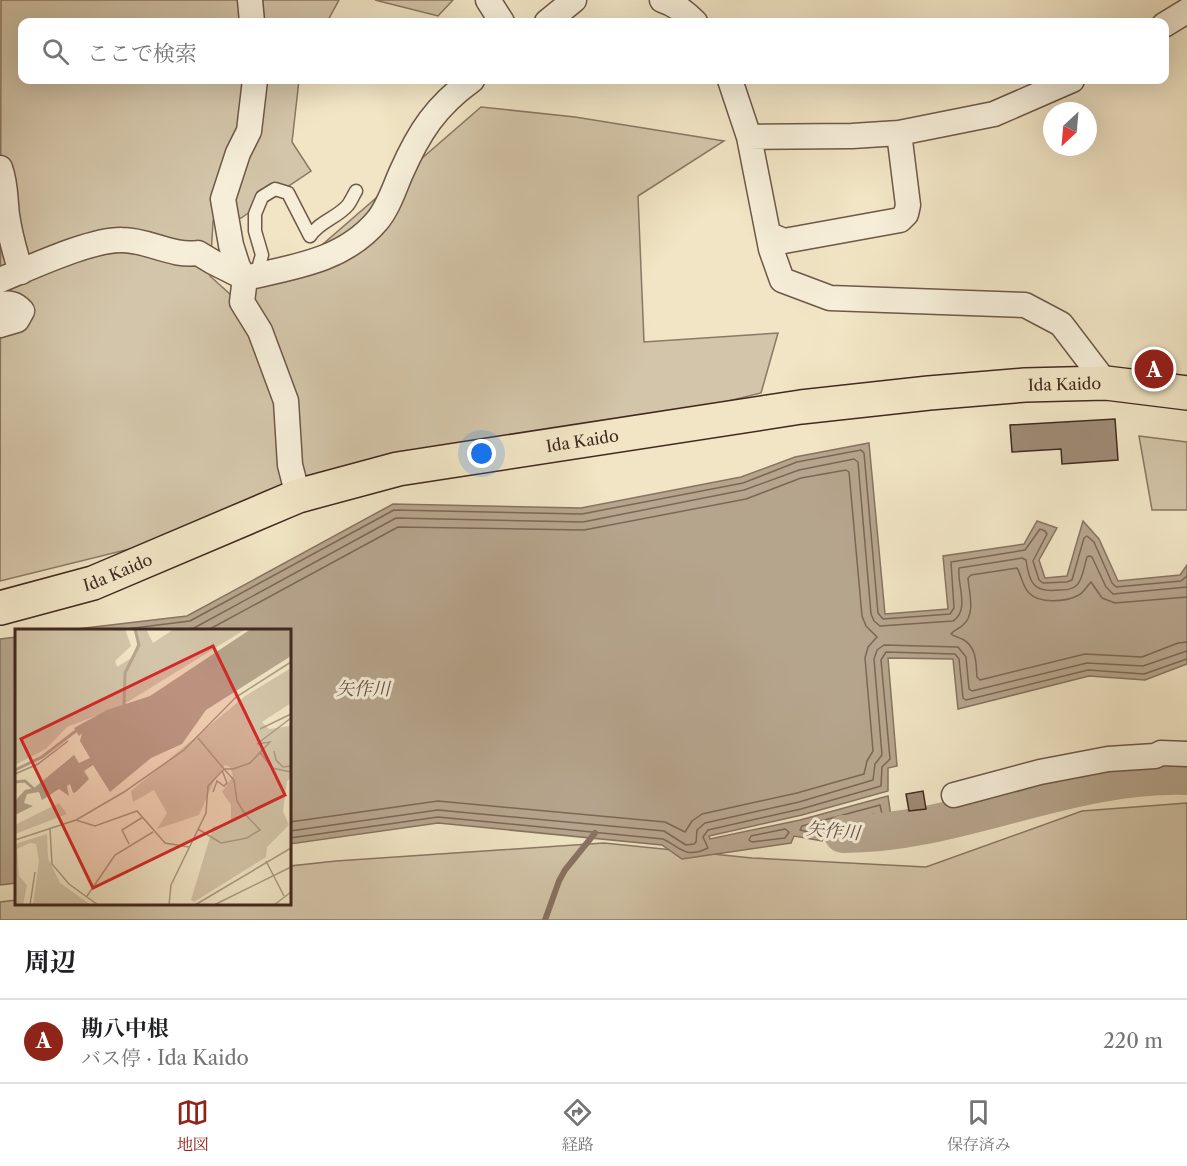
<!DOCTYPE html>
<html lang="ja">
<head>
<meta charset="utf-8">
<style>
	:root { --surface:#fff; --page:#f6f6f6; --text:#202124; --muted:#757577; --line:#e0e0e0; --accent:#8f2418 }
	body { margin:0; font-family:"Libre Caslon Text","Noto Serif JP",serif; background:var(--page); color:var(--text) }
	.compass { position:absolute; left:1043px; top:102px; width:54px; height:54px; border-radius:50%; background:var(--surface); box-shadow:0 6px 24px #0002; rotate:206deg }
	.you { position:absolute; left:482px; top:454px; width:21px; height:21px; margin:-15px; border:4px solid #fff; border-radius:50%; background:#1a73e8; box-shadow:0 0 0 9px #1a73e833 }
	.badge { display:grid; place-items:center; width:39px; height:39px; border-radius:50%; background:var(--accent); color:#fff; font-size:20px; font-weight:700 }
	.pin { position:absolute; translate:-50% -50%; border:3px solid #fff; box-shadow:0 2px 6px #0006 }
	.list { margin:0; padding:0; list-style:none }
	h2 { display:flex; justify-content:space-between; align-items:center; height:78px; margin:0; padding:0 24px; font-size:26px }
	h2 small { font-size:20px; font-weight:400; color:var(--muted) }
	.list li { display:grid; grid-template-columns:39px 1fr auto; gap:18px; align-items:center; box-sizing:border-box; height:84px; padding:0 24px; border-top:2px solid var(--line) }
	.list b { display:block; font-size:22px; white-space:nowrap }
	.list p { margin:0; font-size:20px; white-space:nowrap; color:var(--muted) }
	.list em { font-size:20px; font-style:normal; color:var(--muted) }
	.icon { flex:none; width:33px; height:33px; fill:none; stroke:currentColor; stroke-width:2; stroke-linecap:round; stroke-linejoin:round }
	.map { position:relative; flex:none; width:1187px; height:920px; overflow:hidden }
	.search { position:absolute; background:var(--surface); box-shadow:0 6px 24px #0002; left:18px; right:18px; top:18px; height:66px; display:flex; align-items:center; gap:15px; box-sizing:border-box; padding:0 21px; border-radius:12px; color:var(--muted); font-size:22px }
	.sheet { height:162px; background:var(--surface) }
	nav { display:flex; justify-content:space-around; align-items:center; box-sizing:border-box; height:84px; border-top:2px solid var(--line); background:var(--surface); font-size:16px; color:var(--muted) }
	nav a { display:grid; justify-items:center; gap:3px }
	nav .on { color:var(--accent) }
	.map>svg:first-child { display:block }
</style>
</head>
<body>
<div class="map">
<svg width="1187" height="920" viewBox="0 0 1187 920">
	<rect width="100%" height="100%" fill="#f1e5c5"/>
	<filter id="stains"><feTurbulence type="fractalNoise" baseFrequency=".00333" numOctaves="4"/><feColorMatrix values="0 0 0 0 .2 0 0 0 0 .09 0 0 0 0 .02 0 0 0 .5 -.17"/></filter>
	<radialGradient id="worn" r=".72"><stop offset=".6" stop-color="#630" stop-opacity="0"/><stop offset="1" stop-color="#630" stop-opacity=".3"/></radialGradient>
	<path fill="#d3c5a9" stroke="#8a7764" stroke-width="1.5" d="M1 0H339L327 22H22V80H299L292 142 311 171 241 218 213 221 210 276 230 294 316 250 481 107 575 117 724 141 638 196 644 342 778 333 761 393 0 581Z
		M375 0H453L438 16Z
		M1139 436 1187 442V510H1152Z
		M1187 803V920H0V902L16 900V904H290V866L336 861 604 843 752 858 926 867 1082 811Z"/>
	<path fill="#b6a58d" stroke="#887361" stroke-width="1.5" d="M869 443 885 614 948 609 943 556 1024 544 1037 521 1057 528 1039 560 1045 578 1067 576 1083 521 1099 539 1118 581 1180 575 1187 565V664L1145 680 1089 676 958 709 953 659 888 658 897 766 888 768V791L802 815 709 836 710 839 800 820 888 796 895 845 877 847 825 835 822 841 794 836 791 843 682 859 662 845 438 823 290 844V630H68L187 616 393 504 581 508 741 477 795 457Z
		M16 637V883L0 885V639Z"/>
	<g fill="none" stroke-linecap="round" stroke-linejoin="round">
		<path stroke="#7c6756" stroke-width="1.5" d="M1187 597 1115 603 1102 598 1091 582C1087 586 1084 592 1079 595 1066 602 1039 604 1029 593 1022 586 1022 576 1017 568L971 575 968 578C969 593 976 614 963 625 959 629 954 630 951 634 955 637 959 637 964 640 977 648 976 664 977 677L980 680 1085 654 1142 657 1178 643 1187 642
			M118 630 190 621 394 510 582 514 743 483 797 462 861 450 864 453 878 613 883 619 950 614 954 608 951 562 1025 550 1040 529 1045 531 1047 534 1033 561 1039 580 1043 583 1067 582 1072 580 1084 538 1087 536 1094 542 1112 583 1116 587 1181 581 1187 576
			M181 630 194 628 396 518 583 522 744 490 799 470 854 459 858 462 871 614 874 621 880 626 953 621C970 610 957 585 959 568L1022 558 1026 560C1029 583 1034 593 1059 590 1065 590 1072 590 1077 585 1083 579 1084 566 1087 557L1089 556 1092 557 1106 587 1113 594 1187 587
			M208 630 398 527 584 530 746 499 801 478 846 470 849 472 862 616 866 626 877 637 868 647 865 658 873 751 867 761 864 774 797 793 702 814 692 821 685 832 665 822 438 801 290 822
			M880 805 887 836 885 840 877 841 826 829 817 834 800 830 802 826Z
			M874 814C878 818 880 829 876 832L846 825 848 821Z
			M785 829 789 832 785 838 752 842 749 840 751 836Z
			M290 831 438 810 664 831 686 845 694 844 696 842 697 830 705 823 799 802 873 780 875 764 882 755 874 659 877 650 884 645 958 647 966 657 969 689 972 691 1087 663 1143 666 1187 651
			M290 838 438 817 663 839C682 848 685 859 708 848L703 837 708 830 801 809 881 786 882 767 890 759 881 660 886 652 955 654 959 659 963 698 966 700 1088 670 1144 674 1187 659"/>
		<path stroke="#887361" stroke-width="6" d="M545 920 559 881 565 870 595 833"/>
		<path stroke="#b6a58d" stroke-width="38" d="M843 834C960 834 1069 772 1187 776"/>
	</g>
	<path fill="#9d8b75" stroke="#42291f" stroke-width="1.5" d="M1115 419 1118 460 1062 464 1061 449 1012 452 1010 425Z
		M923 791 926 809 909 811 906 794Z"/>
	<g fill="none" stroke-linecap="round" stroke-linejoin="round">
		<defs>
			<path id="lane" d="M256 275 262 255 255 231V214L262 197 275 189 288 193 310 236C320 221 337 218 348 205 351 201 353 196 356 191"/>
			<path id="street" d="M250 0 252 22
				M488 0 502 22
				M662 0C675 4 685 12 695 22
				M547 22 574 0
				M1164 25 1187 11
				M255 80 249 131 238 153 223 199 231 245 238 267 245 278C293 267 343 261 377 221 388 208 394 189 401 173 419 132 436 106 472 80
				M730 80 749 137 771 249 782 280 830 298 1025 305 1061 324 1106 383
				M749 137 852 136 899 133 994 114 1072 80
				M0 168C6 184 5 199 7 215 10 235 15 253 21 272
				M768 234 784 241 900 220 906 214 908 205 899 133
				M0 280C30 268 91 239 122 240 149 240 172 257 198 253L213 262 245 278 242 302 260 331 286 401 290 465 298 496
				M0 304C9 303 15 303 22 311L17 320 0 325
				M954 795 1040 772 1108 759 1155 756 1161 753 1187 754"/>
			<g id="highway">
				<path id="s1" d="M0 608 93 583 298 496 398 469 801 407 929 393 1025 385 1106 383 1187 393"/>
			</g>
		</defs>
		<use href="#lane" stroke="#6e5848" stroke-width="15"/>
		<use href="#street" stroke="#6e5848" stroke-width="27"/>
		<use href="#highway" stroke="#42291f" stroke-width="36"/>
		<use href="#lane" stroke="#f6eed9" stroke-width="12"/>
		<use href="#street" stroke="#f6eed9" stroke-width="24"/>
		<use href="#highway" stroke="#f1e5c5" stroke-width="33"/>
	</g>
	<g text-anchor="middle" stroke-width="6" stroke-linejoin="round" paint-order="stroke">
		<g font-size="16" fill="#42291f" stroke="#f6eed9">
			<text dy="6" stroke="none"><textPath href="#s1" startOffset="1095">Ida Kaido</textPath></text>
			<text dy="6" stroke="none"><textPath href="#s1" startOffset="609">Ida Kaido</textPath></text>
			<text dy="6" stroke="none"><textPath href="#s1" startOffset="123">Ida Kaido</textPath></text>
		</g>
		<g font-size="18" font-style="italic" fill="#654e40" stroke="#f6eed9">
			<text x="363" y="695">矢作川</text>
			<text transform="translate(833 831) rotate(5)" y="6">矢作川</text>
		</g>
	</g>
	<g transform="translate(15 629)">
		<rect width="276" height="276" fill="#f1e5c5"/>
		<path d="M0 0H110L116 17 100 32 102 38 118 28 122 15 119 0H131L138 14 159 0H231L106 77 52 98 31 120 0 136ZM276 39V74L247 93 254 100 276 97V149L272 152 268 182 274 196 252 218 251 228 179 273 176 271 198 198 216 194V176L207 163 218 147 215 138 210 136 200 150 184 186 142 200 152 184 139 161 118 173 116 162 230 67ZM44 174 52 185 0 205V196ZM32 205 33 229 45 254 76 276H18L24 232 21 215 15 214 2 220 4 247 12 256 8 276H0V215Z" fill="#d3c5a9"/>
		<path d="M236 0H276V27L191 81 167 115 136 129 95 163 78 136 69 142 74 150 61 163 58 164 55 155 52 157 54 167 44 160 27 171 24 163 12 165 9 174 18 177 0 186V172L10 161 19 159 59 126 64 134 75 129 65 112 67 104 64 107 59 99 92 81 135 67Z" fill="#b6a58d"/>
		<path fill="none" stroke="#b6a58d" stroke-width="3" d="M109 76 110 44 124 16 120 0M0 141 27 128 66 98M0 153 10 152 19 160"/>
		<path fill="none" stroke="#ab9a83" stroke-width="1.5" d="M245 100 276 85M183 109 209 140H218L235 134 255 113 242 115 276 89M259 122 261 131 268 138 276 137M245 123 257 139 276 143M0 145 23 135 53 112M198 163 202 152 209 157 212 154 207 141M61 191 80 197 122 182 150 214 174 218M35 200 37 235 54 255 83 276M0 211 61 191 109 163 169 121 221 68 276 33M114 215 107 201 128 188M251 232 269 267M72 267 100 226 138 203M15 276 20 243M154 276 156 256 191 184 193 157 209 140 219 151 222 172 230 185 245 201 232 209 206 214 183 200M180 276 276 219M199 276 276 238M259 276 276 263"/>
		<path fill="#d62828" fill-opacity="0.15" stroke="#d62828" stroke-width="3" d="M198 17 270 166 78 259 6 110Z"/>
		<rect width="276" height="276" fill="none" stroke="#42291f" stroke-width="3"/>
	</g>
	<rect width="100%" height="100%" filter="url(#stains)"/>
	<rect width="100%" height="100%" fill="url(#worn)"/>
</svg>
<svg class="compass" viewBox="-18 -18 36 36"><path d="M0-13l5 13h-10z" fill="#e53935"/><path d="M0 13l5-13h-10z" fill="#757577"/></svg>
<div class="you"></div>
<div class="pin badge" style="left:1154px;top:369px">A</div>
<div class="search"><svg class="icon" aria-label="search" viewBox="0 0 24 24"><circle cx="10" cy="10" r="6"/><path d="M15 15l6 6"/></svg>ここで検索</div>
</div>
<section class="sheet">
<h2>周辺<small></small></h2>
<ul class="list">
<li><span class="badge">A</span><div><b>勘八中根</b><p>バス停 · Ida Kaido</p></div><em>220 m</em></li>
</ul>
</section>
<nav>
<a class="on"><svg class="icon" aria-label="map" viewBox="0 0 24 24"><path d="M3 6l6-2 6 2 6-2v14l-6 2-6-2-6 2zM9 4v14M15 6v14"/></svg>地図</a>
<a><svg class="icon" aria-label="directions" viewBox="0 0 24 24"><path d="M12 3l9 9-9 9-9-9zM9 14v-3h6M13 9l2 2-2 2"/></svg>経路</a>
<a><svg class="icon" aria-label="saved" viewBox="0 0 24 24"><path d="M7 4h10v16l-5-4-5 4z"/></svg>保存済み</a>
</nav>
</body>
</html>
